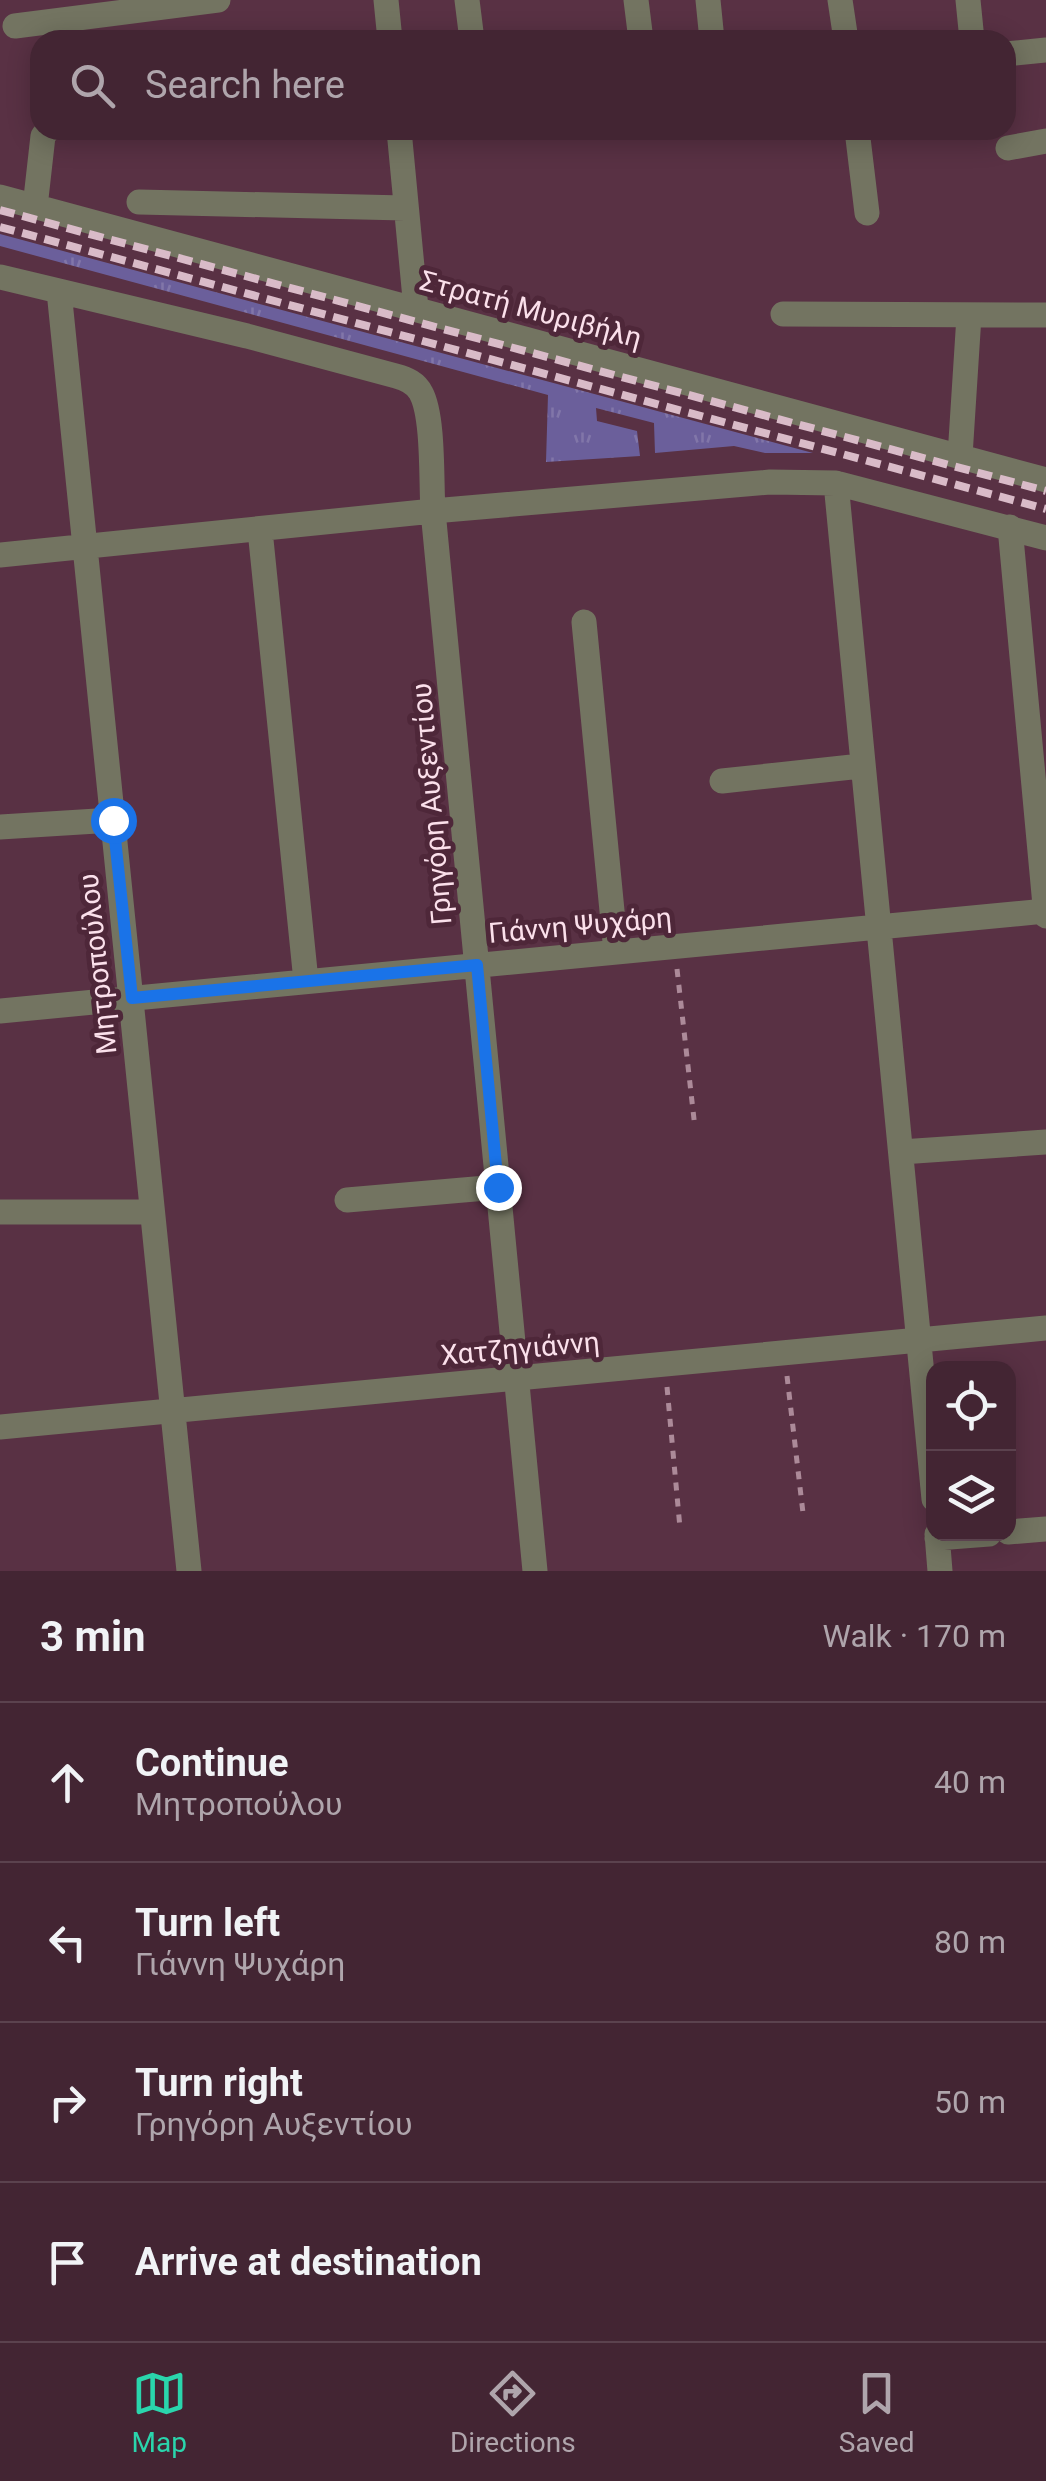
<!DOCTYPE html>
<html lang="en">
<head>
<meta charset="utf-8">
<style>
	:root { --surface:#432533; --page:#4d313f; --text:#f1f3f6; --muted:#afa5ac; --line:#5b424e; --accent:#2ad5ac }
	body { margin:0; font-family:Roboto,sans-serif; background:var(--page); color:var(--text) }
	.controls { position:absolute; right:30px; bottom:30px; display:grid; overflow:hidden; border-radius:20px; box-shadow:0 5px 25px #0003 }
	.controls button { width:90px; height:90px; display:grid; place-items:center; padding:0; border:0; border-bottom:2px solid var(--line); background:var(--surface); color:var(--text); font:50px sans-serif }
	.stop { position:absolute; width:30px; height:30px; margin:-22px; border:8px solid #1a73e8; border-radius:50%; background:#fff }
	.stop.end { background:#1a73e8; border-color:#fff; box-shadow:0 2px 10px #0008 }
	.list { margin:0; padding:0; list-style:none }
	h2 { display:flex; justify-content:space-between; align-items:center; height:130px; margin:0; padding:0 40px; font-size:42px }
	h2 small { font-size:32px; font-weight:400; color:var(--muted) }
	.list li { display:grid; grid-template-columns:65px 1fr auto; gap:30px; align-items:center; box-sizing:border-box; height:160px; padding:0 40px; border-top:2px solid var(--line) }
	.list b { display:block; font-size:38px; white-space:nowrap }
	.list p { margin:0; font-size:32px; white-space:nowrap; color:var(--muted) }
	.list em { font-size:32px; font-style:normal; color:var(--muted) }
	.icon { flex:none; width:55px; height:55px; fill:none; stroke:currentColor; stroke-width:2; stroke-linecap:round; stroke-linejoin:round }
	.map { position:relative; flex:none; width:1046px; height:1571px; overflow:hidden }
	.search { position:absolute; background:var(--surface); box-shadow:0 5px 25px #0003; left:30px; right:30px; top:30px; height:110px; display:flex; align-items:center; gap:25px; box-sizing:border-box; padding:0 35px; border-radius:30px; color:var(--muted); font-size:38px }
	.sheet { height:770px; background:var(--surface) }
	nav { display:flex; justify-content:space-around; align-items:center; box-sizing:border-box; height:140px; border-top:2px solid var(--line); background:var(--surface); font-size:28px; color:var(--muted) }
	nav a { display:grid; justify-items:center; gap:5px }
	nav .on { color:var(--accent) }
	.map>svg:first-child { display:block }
</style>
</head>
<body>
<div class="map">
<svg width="1046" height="1571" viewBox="0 0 1046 1571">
	<defs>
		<pattern id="grass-tufts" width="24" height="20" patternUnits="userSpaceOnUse" patternTransform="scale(2.5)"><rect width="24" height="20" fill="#6b5f9b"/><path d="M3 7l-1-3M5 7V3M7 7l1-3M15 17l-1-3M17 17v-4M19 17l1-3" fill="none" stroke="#8176a9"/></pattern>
	</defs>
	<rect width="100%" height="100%" fill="#593144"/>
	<path fill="url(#grass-tufts)" d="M0 234 813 453H765L734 446 655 453 654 423 596 408 597 421 637 431 640 456 546 462 548 395 0 246Z"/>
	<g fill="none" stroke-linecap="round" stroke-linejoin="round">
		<path stroke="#ac8a99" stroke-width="5" stroke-dasharray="8 8" stroke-linecap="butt" d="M677 969 695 1128
			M787 1376 803 1513
			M667 1387 680 1528"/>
		<path stroke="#737461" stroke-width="25" d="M386 0 390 40
			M467 0 472 40
			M636 0 641 40
			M708 0 712 40
			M840 0 846 40
			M968 0 972 40
			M15 26 218 0
			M1006 54 1046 50
			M399 130 416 309
			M857 130 867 213
			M1008 148 1046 141
			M0 197 1046 480
			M139 202 405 208
			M35 207 43 136 48 130
			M0 277 247 336 396 376C407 379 416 383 421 393 434 417 431 482 433 511L535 1571
			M59 291 189 1571
			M783 314 1046 315
			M960 456 969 316
			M836 483 934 1499
			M1010 527 1046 916
			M260 530 306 981
			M0 555 433 511 770 482 836 483 1046 538
			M584 622 616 952
			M722 781 861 766
			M0 827 113 820
			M0 1011 1046 911
			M901 1152 1046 1142
			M347 1200 498 1187
			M0 1212H151
			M0 1427 1046 1328
			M1008 1532 1046 1529
			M937 1534 940 1571
			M937 1538 989 1534"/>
		<path stroke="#d9bbc8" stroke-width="8" stroke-dasharray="15 8" stroke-linecap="butt" d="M0 210 1046 491
			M0 227 1046 509"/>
	</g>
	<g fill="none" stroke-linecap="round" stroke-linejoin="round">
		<path stroke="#1a73e8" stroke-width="12" d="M113 820 132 998 477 965 498 1187"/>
	</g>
	<g text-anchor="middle" stroke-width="10" stroke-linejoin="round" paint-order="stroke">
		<g font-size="28" fill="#fbe0eb" stroke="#4e2739">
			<text transform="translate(531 309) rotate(15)" y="10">Στρατή Μυριβήλη</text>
			<text transform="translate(431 804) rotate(-95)" y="10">Γρηγόρη Αυξεντίου</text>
			<text transform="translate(580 925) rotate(-5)" y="10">Γιάννη Ψυχάρη</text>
			<text transform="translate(97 964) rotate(-96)" y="10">Μητροπούλου</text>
			<text transform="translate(520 1348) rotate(-5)" y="10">Χατζηγιάννη</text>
		</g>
	</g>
</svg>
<div class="controls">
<button><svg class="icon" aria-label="locate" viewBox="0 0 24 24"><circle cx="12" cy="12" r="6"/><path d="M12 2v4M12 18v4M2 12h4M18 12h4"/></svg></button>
<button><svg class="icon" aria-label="layers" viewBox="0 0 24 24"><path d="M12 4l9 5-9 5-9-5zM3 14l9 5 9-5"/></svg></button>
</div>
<div class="stop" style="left:113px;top:820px"></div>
<div class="stop end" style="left:498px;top:1187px"></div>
<div class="search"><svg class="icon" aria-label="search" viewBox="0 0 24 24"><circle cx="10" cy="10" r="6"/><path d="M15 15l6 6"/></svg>Search here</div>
</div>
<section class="sheet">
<h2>3 min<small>Walk · 170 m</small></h2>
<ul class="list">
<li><svg class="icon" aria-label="ahead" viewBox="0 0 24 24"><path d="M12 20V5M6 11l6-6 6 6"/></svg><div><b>Continue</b><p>Μητροπούλου</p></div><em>40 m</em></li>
<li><svg class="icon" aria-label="left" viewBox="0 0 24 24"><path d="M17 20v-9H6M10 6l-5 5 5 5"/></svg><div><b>Turn left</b><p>Γιάννη Ψυχάρη</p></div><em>80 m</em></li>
<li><svg class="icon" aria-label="right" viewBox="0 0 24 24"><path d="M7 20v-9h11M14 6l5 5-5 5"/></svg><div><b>Turn right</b><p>Γρηγόρη Αυξεντίου</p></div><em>50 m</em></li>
<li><svg class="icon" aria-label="arrive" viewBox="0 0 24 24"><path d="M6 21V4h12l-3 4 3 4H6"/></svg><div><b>Arrive at destination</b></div></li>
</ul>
</section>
<nav>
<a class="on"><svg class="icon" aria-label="map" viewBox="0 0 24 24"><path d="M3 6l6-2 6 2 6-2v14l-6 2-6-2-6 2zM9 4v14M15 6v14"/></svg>Map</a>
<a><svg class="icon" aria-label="directions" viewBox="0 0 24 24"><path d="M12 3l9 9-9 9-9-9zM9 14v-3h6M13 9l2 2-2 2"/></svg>Directions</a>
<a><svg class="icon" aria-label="saved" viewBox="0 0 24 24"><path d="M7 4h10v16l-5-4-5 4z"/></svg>Saved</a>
</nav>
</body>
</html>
